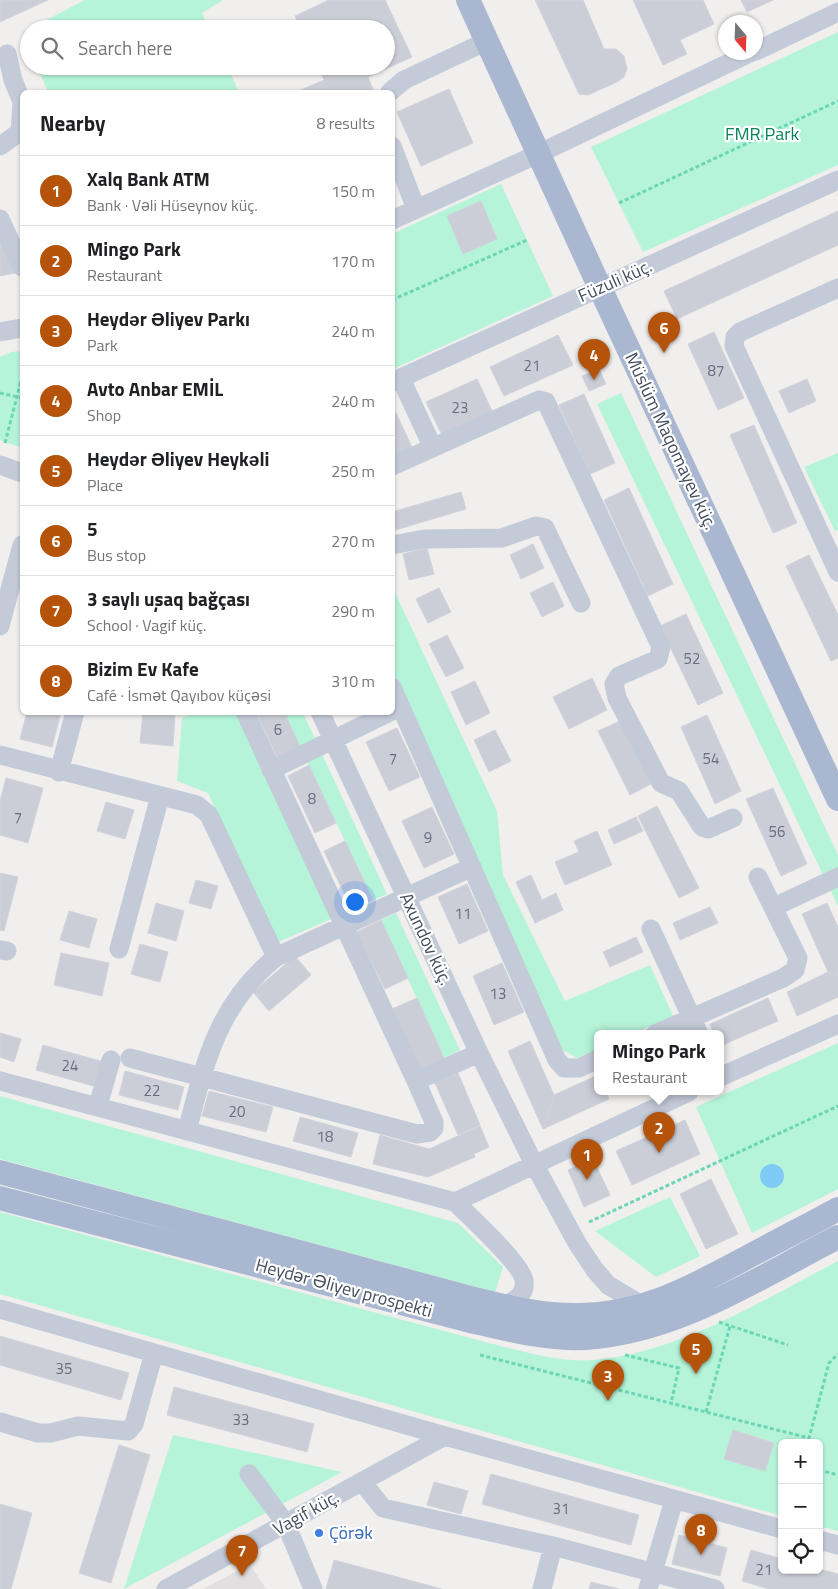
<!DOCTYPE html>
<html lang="en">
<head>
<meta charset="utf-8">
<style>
	:root { --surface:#fff; --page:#f2f2f2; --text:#202124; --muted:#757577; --line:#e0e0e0; --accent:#b45309 }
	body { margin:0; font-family:"Titillium Web",sans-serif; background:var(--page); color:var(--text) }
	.controls { position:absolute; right:15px; bottom:15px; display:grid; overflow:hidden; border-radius:8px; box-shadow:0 1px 4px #0004 }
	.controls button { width:45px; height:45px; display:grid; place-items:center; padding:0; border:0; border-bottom:1px solid var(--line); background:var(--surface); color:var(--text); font:25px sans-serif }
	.compass { position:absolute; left:718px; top:15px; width:45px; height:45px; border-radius:50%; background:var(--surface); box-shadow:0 1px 4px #0004; rotate:161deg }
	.you { position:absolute; left:354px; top:901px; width:18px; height:18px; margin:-12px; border:4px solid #fff; border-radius:50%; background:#1a73e8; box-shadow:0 0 0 8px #1a73e833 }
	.badge { display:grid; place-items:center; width:32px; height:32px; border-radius:50%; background:var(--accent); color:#fff; font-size:16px; font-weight:700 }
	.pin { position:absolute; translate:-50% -41px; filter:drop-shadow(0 1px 2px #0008) }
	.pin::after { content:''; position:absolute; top:26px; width:18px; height:15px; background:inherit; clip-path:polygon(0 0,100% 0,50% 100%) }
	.popup { position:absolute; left:594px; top:1030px; width:130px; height:65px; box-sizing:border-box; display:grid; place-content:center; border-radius:8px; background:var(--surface); filter:drop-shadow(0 1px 4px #0005); font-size:16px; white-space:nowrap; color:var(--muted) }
	.popup b { font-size:19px; color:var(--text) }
	.popup::after { content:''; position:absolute; left:50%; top:100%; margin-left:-10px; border:10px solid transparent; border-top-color:var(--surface) }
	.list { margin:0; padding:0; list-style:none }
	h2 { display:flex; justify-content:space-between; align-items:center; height:65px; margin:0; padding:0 20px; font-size:21px }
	h2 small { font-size:16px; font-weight:400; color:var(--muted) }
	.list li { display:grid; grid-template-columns:32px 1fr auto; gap:15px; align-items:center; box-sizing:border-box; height:70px; padding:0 20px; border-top:1px solid var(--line) }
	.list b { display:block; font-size:19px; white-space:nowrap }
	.list p { margin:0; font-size:16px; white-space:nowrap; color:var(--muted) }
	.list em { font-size:16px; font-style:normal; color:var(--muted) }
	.icon { flex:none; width:28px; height:28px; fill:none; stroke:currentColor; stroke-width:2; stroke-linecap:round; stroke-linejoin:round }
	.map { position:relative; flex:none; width:838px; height:1589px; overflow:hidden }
	.search { position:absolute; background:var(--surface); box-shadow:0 1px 4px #0004; left:20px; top:20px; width:375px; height:55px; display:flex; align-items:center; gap:12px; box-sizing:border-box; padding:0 18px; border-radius:28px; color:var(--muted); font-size:19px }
	.panel { position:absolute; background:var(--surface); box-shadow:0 1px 4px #0004; left:20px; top:90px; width:375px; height:625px; border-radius:8px }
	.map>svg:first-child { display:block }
</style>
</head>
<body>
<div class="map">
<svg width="838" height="1589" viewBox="0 0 838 1589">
	<rect width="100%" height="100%" fill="#f1eeee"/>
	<path fill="#e2dfe0" d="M250 1564 266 1589H203Z"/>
	<path fill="#b6f4d9" d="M85 0H223L202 13 209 29H29V47L23 32Z
		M838 32V165L643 252 591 147Z
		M37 66H227L239 92H48Z
		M501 184 553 296 393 369 392 234Z
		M22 351V448L0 440V357L11 352Z
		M621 393 838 855V906L597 404Z
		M838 453V530L835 531 804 467Z
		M392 586 497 811 503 875 565 1001 650 965 673 1016 632 1034H598V1049L577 1058 561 1049 393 672Z
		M195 713H238L331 919 276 943 208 793 177 781 182 718Z
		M284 713H303L387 894 373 900Z
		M396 913 460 1050 444 1058 381 920Z
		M838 1043V1189L752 1233 696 1107Z
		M0 1096 458 1223 503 1267 495 1292 0 1159Z
		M670 1197 700 1256 656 1277 595 1231Z
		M0 1212 485 1342C519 1350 557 1363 593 1360 679 1353 763 1300 838 1261V1531L819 1526V1443H782V1516L0 1294Z
		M173 1435 342 1472 124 1589Z"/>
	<path fill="#7ecaf7" d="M760 1176a12 12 0 1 1 24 0a12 12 0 1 1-24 0Z"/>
	<path fill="#ccced7" stroke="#d1d2db" d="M0 0H48L0 22Z
		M329 0H385L412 57 368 77 374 92H296L324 80 318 66H386V29H301L295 16Z
		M535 0H583L604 49H616L624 56 627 69 624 77 617 82 588 95 579 94Z
		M633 0H703L714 24 680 40 687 54 663 65Z
		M741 0H773L747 12Z
		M449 89 473 143 421 166 397 112Z
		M481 201 497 239 463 254 447 216Z
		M838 211V245L677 319 664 291Z
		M0 225 18 266 15 273 0 276Z
		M714 332 744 398 718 410 688 344Z
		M558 335 573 365 504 396 490 367Z
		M599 369 606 384 589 391 582 376Z
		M477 379 493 413 443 437 426 402Z
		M807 379 816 401 789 413 779 391Z
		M584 394 615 463 590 474 559 405Z
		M396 413 412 447 392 456V415Z
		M754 425 797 523 773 533 730 435Z
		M629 488 673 584 648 596 604 500Z
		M461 492 466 509 392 531V512Z
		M533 544 544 568 521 579 510 555Z
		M427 548 434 574 409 580 403 554Z
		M809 555 838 615V658L831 661 786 566Z
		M553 582 564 606 542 617 530 593Z
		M439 588 451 612 428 623 416 599Z
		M686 614 723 693 698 705 660 626Z
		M447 635 464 668 446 677 429 644Z
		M592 678 607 710 569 729 553 697Z
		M475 681 490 713 466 725 451 692Z
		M27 712H61L52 747 20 739Z
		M143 712 175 715 173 746 140 743Z
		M256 712H284L301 748 278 759Z
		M707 715 741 791 715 804 681 727Z
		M620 721 651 784 630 795 598 731Z
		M397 728 420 777 389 791 366 742Z
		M495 730 511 761 489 772 474 740Z
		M309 765 336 823 315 833 288 776Z
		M6 778 43 788 28 843 0 835V801Z
		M773 788 807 864 781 876 746 799Z
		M106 802 134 810 125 839 97 831Z
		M657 806 699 888 679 898 638 816Z
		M432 807 454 854 424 868 402 821Z
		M636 817 643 831 614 844 608 830Z
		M597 831 612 865 565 885 555 862 579 852 574 841Z
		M345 841 373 900 352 910 324 851Z
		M0 873 18 877 4 931 0 930Z
		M531 875 542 900 556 893 563 910 535 923 516 882Z
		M196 880 218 886 211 909 189 903Z
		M467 884 488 931 459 944 438 897Z
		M156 903 184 911 176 941 148 933Z
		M827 903 838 927V976L828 972 802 914Z
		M710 907 718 923 680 940 673 923Z
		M69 911 97 919 89 948 60 940Z
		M381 920 408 978 385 989 357 932Z
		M636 937 643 952 610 967 603 952Z
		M140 944 168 952 160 982 131 974Z
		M61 953 109 963 102 996 54 985Z
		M295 956 311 975 269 1011 253 992Z
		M502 963 524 1012 494 1025 473 976Z
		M828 972 838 976V997L797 1016 787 992Z
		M417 998 444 1058 419 1069 392 1009Z
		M768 998 778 1021 720 1046V1034H714L710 1024Z
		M0 1033 21 1039 14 1062 0 1057Z
		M530 1041 554 1095 543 1129 508 1051Z
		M43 1045 104 1062 97 1087 36 1070Z
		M125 1071 184 1087 178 1110 119 1095Z
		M458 1073 480 1125 458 1135 435 1083Z
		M598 1075V1092H606L609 1099 543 1129 554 1095Z
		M209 1091 273 1107 266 1132 202 1116Z
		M300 1117 358 1133 351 1157 293 1141Z
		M685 1120 700 1154 632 1185 616 1151Z
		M480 1126 489 1147 474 1154 475 1157 428 1177 373 1164 380 1135 429 1149Z
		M593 1159 610 1195 584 1207 568 1170Z
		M711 1179 738 1234 706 1249 680 1194Z
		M0 1336 129 1373 121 1400 0 1365Z
		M174 1387 314 1424 307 1452 167 1415Z
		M733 1430 774 1443 765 1471 724 1459Z
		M119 1445 150 1455 111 1583 79 1573Z
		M491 1474 639 1515 631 1545 482 1504Z
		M434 1482 468 1491 461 1514 427 1505Z
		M0 1504 32 1513 11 1589H0Z
		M679 1535 727 1548 720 1576 672 1564Z
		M751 1550 782 1559V1570L819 1569 838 1574V1589H769L742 1581Z
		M334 1560 442 1589H326Z
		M591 1582 619 1589H589Z"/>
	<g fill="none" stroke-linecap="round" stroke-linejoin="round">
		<path stroke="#6ad6b3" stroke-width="3" stroke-dasharray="4 2.5" stroke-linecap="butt" d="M619 203 838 101
			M392 300 527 240
			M0 393 22 398
			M5 443 22 377
			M589 1222 838 1106
			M719 1322 788 1345
			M480 1355 809 1438 829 1363 838 1354
			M625 1355 679 1368 671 1403
			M706 1412 730 1326
			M819 1470 838 1475"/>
		<path stroke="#c3cad8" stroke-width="19" d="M756 51 838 12
			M7 54 13 80 22 102
			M390 92 404 80 487 41
			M0 146 20 132 22 102
			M392 146 416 209
			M0 219 22 267
			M392 220 538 154 752 52
			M838 288 740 332 735 337 734 346 838 572
			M0 332 22 328
			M401 379 433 448
			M392 382 838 180
			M0 465 22 473
			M392 466 539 400 546 402 661 647 658 659 619 676 614 684 617 698 661 783 679 791 702 827 708 829 733 818
			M392 545 424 539 502 538 536 526 545 528 581 603
			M0 626 22 545
			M392 687 557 1060 564 1068H579L598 1059
			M320 712 479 1053 534 1164 577 1243 595 1270 608 1285 643 1306
			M0 755 197 805 209 815 276 957
			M271 770 390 712
			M59 772 75 712
			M774 907 838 877
			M651 929 699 1034
			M119 949 160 796
			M0 950 7 951
			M655 1034 783 978 795 970 798 958 758 877
			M130 1058 417 1134 430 1132 434 1128V1122L416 1081 245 712
			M720 1077 838 1024
			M0 1081 455 1202 689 1092
			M416 1081 479 1053
			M98 1106 111 1060
			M187 1131C205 1062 218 1004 276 957L472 867
			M455 1202C469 1216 523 1265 524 1281 526 1296 514 1301 503 1306
			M0 1309 445 1436 782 1529
			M0 1422 38 1433H51L78 1426 128 1431 134 1424 154 1353
			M249 1474 286 1524 313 1589
			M362 1482 383 1508 553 1546 715 1589
			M819 1540 838 1545
			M166 1589 445 1436
			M542 1589 553 1546
			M648 1589 674 1500"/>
		<path stroke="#aab7d1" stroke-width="24" d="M468 0 600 288 838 799
			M0 1172 471 1298C507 1307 543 1316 580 1315 643 1314 690 1288 744 1259 775 1242 807 1226 838 1209
			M0 1198 466 1320C505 1329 546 1340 586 1338 678 1332 758 1278 838 1237"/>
	</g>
	<circle fill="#3f7fe0" stroke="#fff" stroke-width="2" cx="319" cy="1533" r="5"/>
	<g text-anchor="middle" stroke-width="4.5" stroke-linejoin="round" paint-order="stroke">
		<g font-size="15" fill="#666d7c">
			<text x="532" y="371">21</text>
			<text x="716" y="376">87</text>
			<text x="460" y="413">23</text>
			<text x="692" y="664">52</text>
			<text x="278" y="735">6</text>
			<text x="393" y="764">7</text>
			<text x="711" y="764">54</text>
			<text x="312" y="804">8</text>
			<text x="18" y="823">7</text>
			<text x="777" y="837">56</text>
			<text x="428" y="843">9</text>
			<text x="463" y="919">11</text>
			<text x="498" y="999">13</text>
			<text x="70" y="1071">24</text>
			<text x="152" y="1096">22</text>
			<text x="237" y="1117">20</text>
			<text x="325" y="1142">18</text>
			<text x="64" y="1374">35</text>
			<text x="241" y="1425">33</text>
			<text x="561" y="1514">31</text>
			<text x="764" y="1575">21</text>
		</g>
		<g font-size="18" fill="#0b825b" stroke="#fff">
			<text x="762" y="140">FMR Park</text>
		</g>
		<g font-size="18" fill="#444d5e" stroke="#fff">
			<text transform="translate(615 281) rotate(-24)" y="6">Füzuli küç.</text>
			<text transform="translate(671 441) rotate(65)" y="6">Müslüm Maqomayev küç.</text>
			<text transform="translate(426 939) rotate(65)" y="6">Axundov küç.</text>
			<text transform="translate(344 1288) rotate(15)" y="6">Heydər Əliyev prospekti</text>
			<text transform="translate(306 1513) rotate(-29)" y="6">Vagif küç.</text>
		</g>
		<g font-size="18" fill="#366cbe" stroke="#fff" text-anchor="start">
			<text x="329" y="1539">Çörək</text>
		</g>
	</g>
</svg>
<div class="controls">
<button>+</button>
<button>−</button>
<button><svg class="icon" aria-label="locate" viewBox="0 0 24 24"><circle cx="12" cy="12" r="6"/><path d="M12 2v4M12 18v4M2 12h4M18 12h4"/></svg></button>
</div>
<svg class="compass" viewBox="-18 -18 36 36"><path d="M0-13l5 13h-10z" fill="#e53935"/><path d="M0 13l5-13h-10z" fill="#757577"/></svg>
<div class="you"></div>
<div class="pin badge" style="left:587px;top:1180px">1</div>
<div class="pin badge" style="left:659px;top:1153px">2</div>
<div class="popup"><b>Mingo Park</b>Restaurant</div>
<div class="pin badge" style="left:608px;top:1401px">3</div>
<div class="pin badge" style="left:594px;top:380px">4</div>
<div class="pin badge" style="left:696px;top:1374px">5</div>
<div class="pin badge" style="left:664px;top:353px">6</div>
<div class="pin badge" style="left:242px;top:1576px">7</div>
<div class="pin badge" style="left:701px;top:1555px">8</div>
<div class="search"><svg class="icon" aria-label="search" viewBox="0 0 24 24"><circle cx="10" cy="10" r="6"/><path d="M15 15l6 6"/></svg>Search here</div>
<section class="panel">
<h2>Nearby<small>8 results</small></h2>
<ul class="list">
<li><span class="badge">1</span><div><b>Xalq Bank ATM</b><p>Bank · Vəli Hüseynov küç.</p></div><em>150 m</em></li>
<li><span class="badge">2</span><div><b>Mingo Park</b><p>Restaurant</p></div><em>170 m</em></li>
<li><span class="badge">3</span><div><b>Heydər Əliyev Parkı</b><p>Park</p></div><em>240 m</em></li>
<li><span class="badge">4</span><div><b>Avto Anbar EMİL</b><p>Shop</p></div><em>240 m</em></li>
<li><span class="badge">5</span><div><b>Heydər Əliyev Heykəli</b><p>Place</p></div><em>250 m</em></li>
<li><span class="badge">6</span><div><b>5</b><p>Bus stop</p></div><em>270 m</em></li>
<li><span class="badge">7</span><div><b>3 saylı uşaq bağçası</b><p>School · Vagif küç.</p></div><em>290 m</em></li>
<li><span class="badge">8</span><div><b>Bizim Ev Kafe</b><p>Café · İsmət Qayıbov küçəsi</p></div><em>310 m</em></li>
</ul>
</section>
</div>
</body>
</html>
